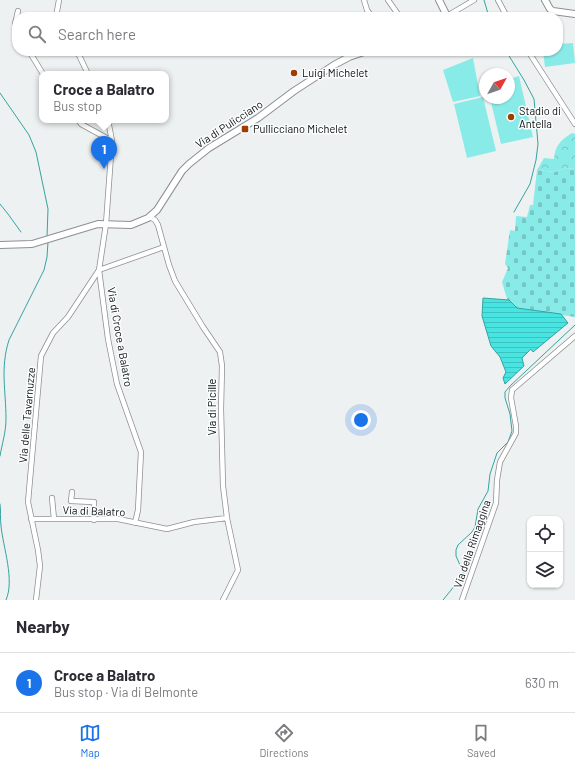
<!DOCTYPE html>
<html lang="en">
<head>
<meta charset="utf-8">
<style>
	:root { --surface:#fff; --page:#f7f7f7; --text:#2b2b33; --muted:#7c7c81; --line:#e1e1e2; --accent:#1a73e8 }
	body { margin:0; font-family:Barlow,sans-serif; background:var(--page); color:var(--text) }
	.controls { position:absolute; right:12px; bottom:12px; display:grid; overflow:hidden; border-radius:8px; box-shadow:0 1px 3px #0004 }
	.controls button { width:36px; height:36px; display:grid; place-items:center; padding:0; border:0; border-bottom:1px solid var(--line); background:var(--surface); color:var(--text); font:20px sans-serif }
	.compass { position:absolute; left:479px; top:68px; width:36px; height:36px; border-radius:50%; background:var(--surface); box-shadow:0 1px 3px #0004; rotate:50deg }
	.you { position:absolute; left:361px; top:420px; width:14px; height:14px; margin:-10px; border:3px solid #fff; border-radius:50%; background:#1a73e8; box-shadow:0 0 0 6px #1a73e833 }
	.badge { display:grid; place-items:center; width:26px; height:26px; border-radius:50%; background:var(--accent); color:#fff; font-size:13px; font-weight:700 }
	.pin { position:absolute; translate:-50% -33px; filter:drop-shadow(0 1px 2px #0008) }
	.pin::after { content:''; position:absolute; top:21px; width:14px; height:12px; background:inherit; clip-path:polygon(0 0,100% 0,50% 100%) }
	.popup { position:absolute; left:39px; top:71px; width:130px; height:52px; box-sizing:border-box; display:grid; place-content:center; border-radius:8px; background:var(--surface); filter:drop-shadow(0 1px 3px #0005); font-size:13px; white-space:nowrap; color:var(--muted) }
	.popup b { font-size:15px; color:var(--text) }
	.popup::after { content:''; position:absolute; left:50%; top:100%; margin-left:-8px; border:8px solid transparent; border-top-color:var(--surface) }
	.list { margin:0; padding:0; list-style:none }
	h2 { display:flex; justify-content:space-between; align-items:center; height:52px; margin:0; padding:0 16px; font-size:17px }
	h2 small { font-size:13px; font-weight:400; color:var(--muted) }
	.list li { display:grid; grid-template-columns:26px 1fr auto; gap:12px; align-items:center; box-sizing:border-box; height:60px; padding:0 16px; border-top:1px solid var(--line) }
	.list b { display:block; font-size:15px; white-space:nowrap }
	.list p { margin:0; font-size:13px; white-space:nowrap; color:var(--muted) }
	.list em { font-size:13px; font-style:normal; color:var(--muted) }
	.icon { flex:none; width:22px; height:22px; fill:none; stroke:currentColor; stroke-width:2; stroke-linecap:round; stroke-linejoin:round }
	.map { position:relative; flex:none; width:575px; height:600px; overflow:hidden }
	.search { position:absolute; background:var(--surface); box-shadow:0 1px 3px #0004; left:12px; right:12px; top:12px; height:44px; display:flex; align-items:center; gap:10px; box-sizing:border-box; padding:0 14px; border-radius:16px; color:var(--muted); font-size:15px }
	.sheet { height:112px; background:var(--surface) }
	nav { display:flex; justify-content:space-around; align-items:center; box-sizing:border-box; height:56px; border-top:1px solid var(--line); background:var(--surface); font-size:11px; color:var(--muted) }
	nav a { display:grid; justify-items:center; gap:2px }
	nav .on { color:var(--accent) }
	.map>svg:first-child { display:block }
</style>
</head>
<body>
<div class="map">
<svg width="575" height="600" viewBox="0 0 575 600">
	<defs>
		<pattern id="cemetery-stones" width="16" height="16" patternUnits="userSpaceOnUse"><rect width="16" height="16" fill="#89ebe8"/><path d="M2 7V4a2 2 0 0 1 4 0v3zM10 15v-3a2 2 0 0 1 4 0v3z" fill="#75c8c6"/></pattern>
		<pattern id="park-crowns" width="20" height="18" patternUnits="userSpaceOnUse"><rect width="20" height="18" fill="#89ebe8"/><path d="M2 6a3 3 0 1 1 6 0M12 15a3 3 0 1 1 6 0" fill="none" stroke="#75c8c6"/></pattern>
		<pattern id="water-rules" width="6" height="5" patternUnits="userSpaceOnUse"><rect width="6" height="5" fill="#47e4e1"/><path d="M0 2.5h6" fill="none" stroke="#3dc2c0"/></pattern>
	</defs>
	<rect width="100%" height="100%" fill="#edf1f1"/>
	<path fill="url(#cemetery-stones)" d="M566 168 575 169V317L517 308 507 299 502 282 508 268 505 264 510 230 515 231 516 216 527 217 530 205H533L537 170 555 172Z"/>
	<path fill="url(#park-crowns)" d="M572 133 575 134V169L566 168 555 172 537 170 544 158 554 159C555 145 561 140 572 133Z"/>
	<path fill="#89ebe8" d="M573 43 575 63 545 67 543 51H558V44Z
		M473 58 480 96 453 102 443 70Z
		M519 76 533 137 501 144 490 98H509V79Z
		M483 97 496 151 467 158 454 104Z"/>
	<path fill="url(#water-rules)" stroke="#35a3a1" d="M483 298 509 300 517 308 561 314 568 323 533 352 531 349 522 358 524 366 505 384 503 378 506 372 500 357 491 346 482 316Z"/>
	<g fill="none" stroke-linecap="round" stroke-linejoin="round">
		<path stroke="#35a3a1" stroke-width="1" d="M484 0 489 17
			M506 51 524 80 534 99 538 144 536 160 530 184 514 212
			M0 93 29 135 36 152 48 209 47 237
			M0 204 8 214 21 232
			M0 456C2 444 6 432 6 419 6 391 0 368 9 340L44 270 47 257 48 242
			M0 504C1 511 0 518 1 526 3 547 15 580 6 600
			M443 600 464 574 456 556V550L458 545 472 532 475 527 478 509 488 491 490 474 497 453 508 442 512 431 510 414 505 398V392L510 386 575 325"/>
		<defs>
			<path id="street" d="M364 0 367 10 372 17
				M388 0 400 17
				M498 0 507 17
				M447 16 474 0
				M56 17 59 0
				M17 27 15 24 18 11
				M29 51 43 74
				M77 51 88 74
				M528 51 575 124
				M78 120 81 124 112 141
				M150 217 155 220 158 225 169 265 175 281 203 327 220 352 222 366 221 409 223 486 227 518 238 570 223 600
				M99 270 108 339 117 384 141 452 138 510 135 523
				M99 270 164 247
				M72 492 71 501 94 502V520
				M52 498 54 519
				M31 519H118L167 529 194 522 227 518
				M36 600 40 566 38 550 28 502 41 356 53 333 68 317 99 270 106 224 112 141 108 120
				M462 600 496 503 497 480 500 462 516 433V426L511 398 512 390 575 336"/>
			<path id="secondary" d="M439 0 447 16 444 17
				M545 0 550 9 553 11 575 14
				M0 245 32 244 98 224 131 225 148 218 157 210 182 171 189 164 209 148 258 118 294 91 334 65 349 57 367 51"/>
		</defs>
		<use href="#street" stroke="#8c9090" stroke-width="6"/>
		<use href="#secondary" stroke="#8c9090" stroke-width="8"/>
		<use href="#street" stroke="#fff" stroke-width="4.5"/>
		<use href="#secondary" stroke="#fff" stroke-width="6"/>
	</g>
	<g fill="#9f3c00" stroke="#fbfefe" stroke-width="1.5">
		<circle cx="294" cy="73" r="4"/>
		<circle cx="511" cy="117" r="4"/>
		<rect x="241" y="125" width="8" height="8" rx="2"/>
	</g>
	<g text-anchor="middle" stroke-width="3" stroke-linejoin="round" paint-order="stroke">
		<g font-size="11" fill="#0b0c0c" stroke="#fbfefe" text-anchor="start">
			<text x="302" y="77">Luigi Michelet</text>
			<text x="519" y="115">Stadio di<tspan x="519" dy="13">Antella</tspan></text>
			<text x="253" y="133">Pullicciano Michelet</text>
		</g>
		<g font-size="11" fill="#0b0c0c" stroke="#fbfefe">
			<text transform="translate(229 124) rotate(-33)" y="4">Via di Pulicciano</text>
			<text transform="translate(120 337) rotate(80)" y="4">Via di Croce a Balatro</text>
			<text transform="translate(212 407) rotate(-90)" y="4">Via di Picille</text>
			<text transform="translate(27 415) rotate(-85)" y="4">Via delle Tavarnuzze</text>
			<text transform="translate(94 511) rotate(2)" y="4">Via di Balatro</text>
			<text transform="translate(472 544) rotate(-71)" y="4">Via della Rimaggina</text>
		</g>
	</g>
</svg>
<div class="controls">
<button><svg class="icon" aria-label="locate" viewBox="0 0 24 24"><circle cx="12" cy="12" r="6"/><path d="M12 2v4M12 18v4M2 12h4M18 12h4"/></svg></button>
<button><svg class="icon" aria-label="layers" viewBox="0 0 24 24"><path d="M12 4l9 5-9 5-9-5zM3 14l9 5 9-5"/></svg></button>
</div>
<svg class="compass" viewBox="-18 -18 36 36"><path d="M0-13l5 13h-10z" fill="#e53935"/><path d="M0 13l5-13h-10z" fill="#7c7c81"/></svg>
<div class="you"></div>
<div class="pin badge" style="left:104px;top:169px">1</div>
<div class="popup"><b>Croce a Balatro</b>Bus stop</div>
<div class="search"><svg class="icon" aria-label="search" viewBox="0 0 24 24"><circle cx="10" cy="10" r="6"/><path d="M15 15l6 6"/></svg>Search here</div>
</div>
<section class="sheet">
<h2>Nearby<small></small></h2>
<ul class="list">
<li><span class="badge">1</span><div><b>Croce a Balatro</b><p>Bus stop · Via di Belmonte</p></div><em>630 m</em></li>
</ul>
</section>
<nav>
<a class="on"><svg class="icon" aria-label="map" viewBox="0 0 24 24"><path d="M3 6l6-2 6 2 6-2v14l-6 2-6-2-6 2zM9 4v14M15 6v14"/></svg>Map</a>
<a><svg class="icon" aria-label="directions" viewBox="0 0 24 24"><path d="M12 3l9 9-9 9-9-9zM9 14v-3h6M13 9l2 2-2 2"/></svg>Directions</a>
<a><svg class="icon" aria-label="saved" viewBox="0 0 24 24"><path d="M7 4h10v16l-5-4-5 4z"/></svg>Saved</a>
</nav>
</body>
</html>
